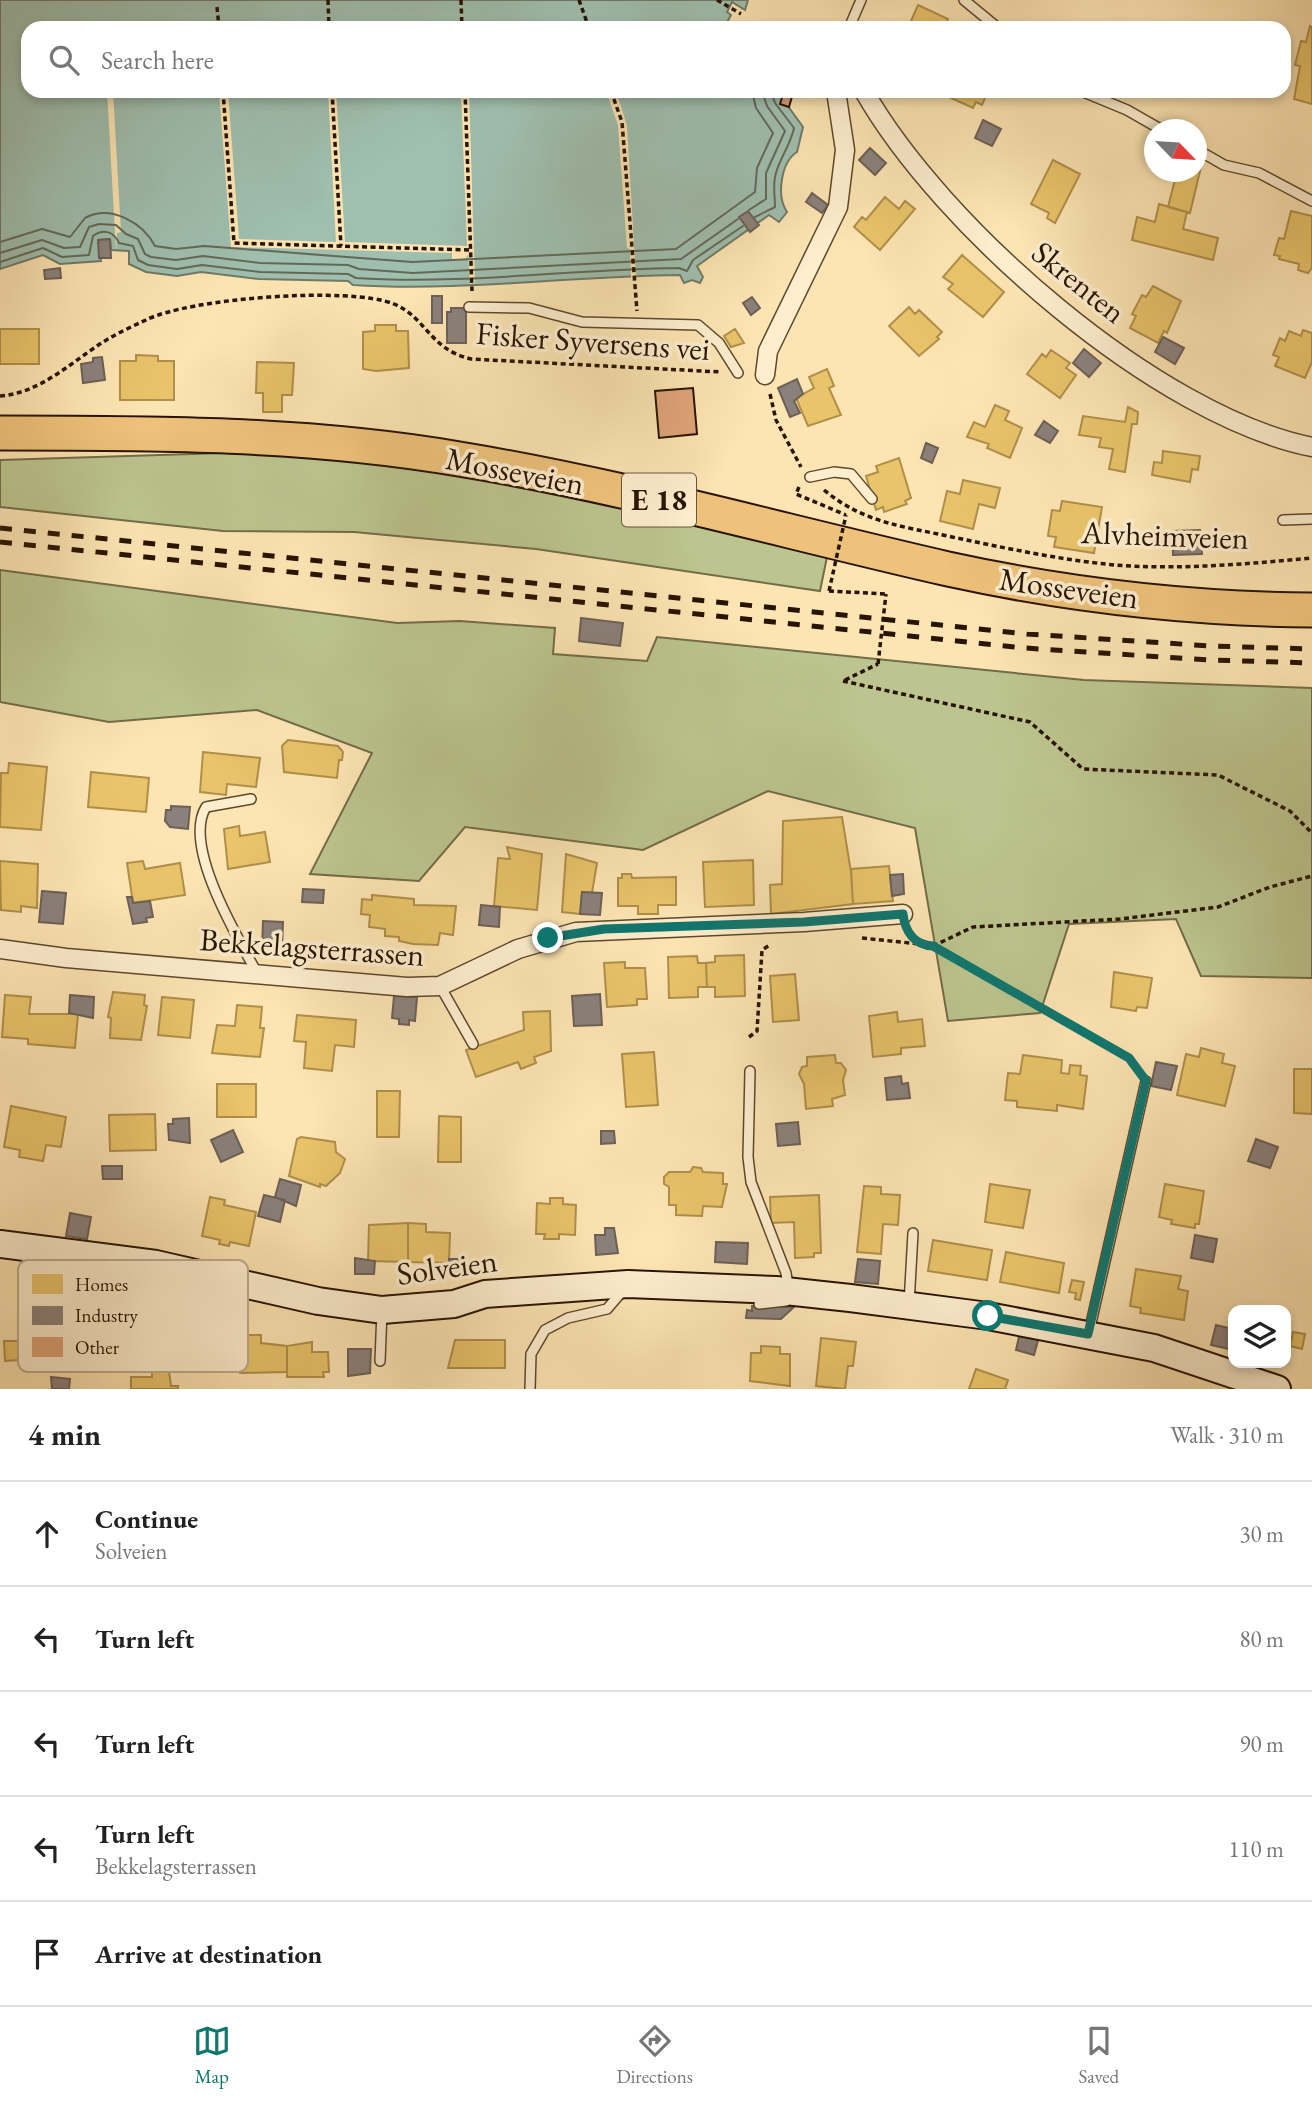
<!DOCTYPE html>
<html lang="en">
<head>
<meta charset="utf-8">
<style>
	:root { --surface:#fff; --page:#f2f2f2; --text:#222; --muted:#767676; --line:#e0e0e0; --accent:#0f766e }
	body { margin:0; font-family:"EB Garamond",serif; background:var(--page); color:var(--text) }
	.controls { position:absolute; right:21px; bottom:21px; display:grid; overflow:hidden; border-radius:14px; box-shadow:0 4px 10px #0003 }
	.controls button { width:63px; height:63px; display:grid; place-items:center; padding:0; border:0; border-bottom:2px solid var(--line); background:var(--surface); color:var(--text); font:35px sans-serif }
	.compass { position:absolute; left:1144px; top:119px; width:63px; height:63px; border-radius:50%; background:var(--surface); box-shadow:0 4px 10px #0003; rotate:115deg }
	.stop { position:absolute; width:21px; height:21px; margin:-16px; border:5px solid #0f766e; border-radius:50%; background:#fff }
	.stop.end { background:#0f766e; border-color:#fff; box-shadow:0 2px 7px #0008 }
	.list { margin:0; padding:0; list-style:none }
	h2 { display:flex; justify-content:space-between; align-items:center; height:91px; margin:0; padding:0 28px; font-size:30px }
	h2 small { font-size:23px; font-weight:400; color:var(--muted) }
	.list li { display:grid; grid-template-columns:46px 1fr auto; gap:21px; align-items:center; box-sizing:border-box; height:105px; padding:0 28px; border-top:2px solid var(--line) }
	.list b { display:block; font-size:26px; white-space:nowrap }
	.list p { margin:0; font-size:23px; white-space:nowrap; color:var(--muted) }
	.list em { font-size:23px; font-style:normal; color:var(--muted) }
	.icon { flex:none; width:38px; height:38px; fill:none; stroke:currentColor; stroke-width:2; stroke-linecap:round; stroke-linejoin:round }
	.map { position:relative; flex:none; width:1312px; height:1389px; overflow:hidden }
	.search { position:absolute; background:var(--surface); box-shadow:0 4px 10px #0003; left:21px; right:21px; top:21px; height:77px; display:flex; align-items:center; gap:18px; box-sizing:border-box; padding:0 24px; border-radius:21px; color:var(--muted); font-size:26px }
	.sheet { height:616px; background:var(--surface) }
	nav { display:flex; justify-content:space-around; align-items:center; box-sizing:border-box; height:98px; border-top:2px solid var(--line); background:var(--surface); font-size:19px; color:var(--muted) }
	nav a { display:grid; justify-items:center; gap:4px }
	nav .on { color:var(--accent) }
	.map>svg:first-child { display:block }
</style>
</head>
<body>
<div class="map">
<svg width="1312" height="1389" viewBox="0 0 1312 1389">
	<rect width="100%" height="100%" fill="#fde5b3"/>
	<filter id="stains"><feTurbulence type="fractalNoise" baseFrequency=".00286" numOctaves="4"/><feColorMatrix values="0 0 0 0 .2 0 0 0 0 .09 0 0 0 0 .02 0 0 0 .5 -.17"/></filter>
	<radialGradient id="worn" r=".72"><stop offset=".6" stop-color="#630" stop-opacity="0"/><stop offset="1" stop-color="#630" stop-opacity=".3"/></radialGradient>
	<path fill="#bcc58f" stroke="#726c48" stroke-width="2" d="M285 451 443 468 828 552 820 591 536 549 354 532 223 531 0 507V460Z
		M0 570 397 623 460 621 555 628 553 654 647 661 657 637 1084 680 1312 688V978L1201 976 1176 919 1069 924 1040 1013 948 1021 915 828 768 791 643 850 465 827 419 881 310 874 372 753 257 710 109 722 0 702Z"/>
	<path fill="#9fbfaf" stroke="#6f7a69" stroke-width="2" d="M0 0H748L745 10 732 2 727 12 731 15 724 28H28V91H777L803 127 797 152C781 162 776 196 787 212L779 222 769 215 697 266 703 277 700 283 692 280 684 283 680 275C571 276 461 292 353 285L348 281 259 279 201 272 177 276 146 272 129 264V251L111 250 110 239 98 240 101 261 60 264 43 255 0 269Z"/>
	<path fill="#fde5b3" d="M107 91H113L121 232 117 233 116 250Z
		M219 91H228L239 239 336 242 328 91H336L345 242 467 246 461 91H469L475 283 470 284 468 254 465 260H452V253L231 247Z
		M606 91H616L627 126 636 278H631L630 249 627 248 618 125Z"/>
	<path fill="#e9c46a" stroke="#af8f4a" stroke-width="2" d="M918 5 948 19 944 28H921L911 21Z
		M1310 26 1312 27V104L1294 99 1300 66 1295 65 1301 41 1306 42Z
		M988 91 982 105 976 102 973 108 938 92Z
		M1053 160 1080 174 1055 223 1047 218 1049 213 1031 204Z
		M1196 166 1201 167 1190 213 1168 207 1177 172H1196Z
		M885 197 899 209 905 201 915 209 880 250 854 227 862 217 866 220Z
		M1159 204 1187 212 1183 229 1218 238 1213 260 1132 240 1137 217 1155 222Z
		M1291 211 1312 216V268L1308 273 1298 270 1299 264 1279 259 1280 256 1274 255 1279 238 1284 239Z
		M962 255 1004 292 983 317 948 289 953 284 943 277Z
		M1153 286 1181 301 1167 333 1164 331 1158 343 1130 328 1136 316 1132 314 1142 295 1146 297Z
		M909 307 915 314 919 310 942 332 937 337 939 339 919 356 889 326Z
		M375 325H396V331H408L409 368 376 371 363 369V332L375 331Z
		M0 329H39V364H0Z
		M735 329 744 343 731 347 724 336Z
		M1303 330 1312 333V362L1305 378 1275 366 1279 357 1273 355 1280 338 1285 341 1289 331 1301 336Z
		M1051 350 1070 363 1066 368 1076 375 1060 398 1027 374 1042 354 1046 357Z
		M136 355 158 356V361H174V400H120V361H136Z
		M257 362 294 363 292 395H282V412H263V393H256Z
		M827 369 834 386 829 388 841 415 808 426 796 398 814 388 809 377Z
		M995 405 1009 411 1005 420 1022 428 1010 458 987 448 989 444 967 437 974 422 985 427Z
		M1128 407 1138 412 1137 424H1132L1125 472 1109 469 1113 449 1099 447 1101 438 1079 435 1083 416 1125 422Z
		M1163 451 1200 456 1198 470 1192 469 1190 482 1152 475 1154 462 1162 463Z
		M899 458 911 498 905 501 907 504 884 512 883 507 876 510 866 476 878 472 876 466Z
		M963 480 1000 488 995 508 979 504 973 529 940 521 947 491 960 494Z
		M1062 501 1102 507 1094 553 1054 547 1056 537 1048 536 1052 510 1060 511Z
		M288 740 338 746 343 752 342 760H339L337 778 284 772 282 746Z
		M203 752 260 758 256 787 227 784 226 795 200 792Z
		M9 763 47 767 41 830 0 827 1 773H8Z
		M91 772 149 778 146 812 88 807Z
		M842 817 851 872 853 904 771 914 770 885 782 884 783 821Z
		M239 826 240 836 265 832 270 862 228 869 224 829Z
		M507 847 542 854 537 910 494 906 498 858 510 859Z
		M566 854 597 863 592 893 582 892 580 914 562 912Z
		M753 860 754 905 705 907 703 862Z
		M0 861 38 864 37 908 21 906V912L1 910Z
		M143 861 145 869 180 863 185 895 133 903 127 863Z
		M889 866 893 901 853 904 851 869Z
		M622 874H631L632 878 676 877V905H658V914H638V906H618V878H622Z
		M372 895 414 899V905L456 906 453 935 440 933 438 945 413 944 399 941V937L385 936V929L369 927 370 915 361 914 362 899 372 900Z
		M744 955 745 996 715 997V987H707L706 963 715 962V956Z
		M697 956 698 963H706L707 987H698V997L669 998 668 957Z
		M625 962V968H645L647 999H637V1005L607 1007 604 963Z
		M1114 972 1152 978 1147 1008 1137 1007 1136 1011 1111 1007Z
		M795 974 799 1020 773 1022 770 976Z
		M113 992 145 995 144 1005 147 1006 141 1040 110 1038 111 1018 108 1017Z
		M5 995 31 997 29 1014H78L75 1048 28 1044V1039L2 1037Z
		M162 997 194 1000 190 1038 158 1035Z
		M237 1005 262 1007 260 1028H264L260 1057 212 1053 217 1025 235 1026Z
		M550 1011 551 1051 534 1057 536 1063 521 1069 518 1062 476 1077 466 1050 524 1030 523 1012Z
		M897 1012 898 1022 922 1019 925 1046 901 1048V1054L873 1057 869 1016Z
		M297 1015 356 1020 354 1047 335 1045 332 1071 304 1068 306 1042 294 1041Z
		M1201 1048 1224 1054 1222 1063 1235 1066 1225 1106 1177 1095 1186 1054 1199 1057Z
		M654 1052 658 1105 626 1107 622 1054Z
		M835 1055 836 1063H841L846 1070 843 1080 845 1095 832 1099 833 1106 806 1109 804 1084 799 1074 802 1067 807 1066V1057Z
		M1023 1055 1062 1060 1061 1073 1069 1074 1070 1065 1081 1066 1080 1075 1087 1076 1083 1109 1057 1105V1111L1017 1107V1101L1005 1100 1008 1073 1020 1074Z
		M1294 1069H1312V1114L1294 1113Z
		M217 1084H256V1117H217Z
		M377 1091H400L399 1137H377Z
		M11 1106 66 1117 61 1147 46 1145 43 1161 19 1157 20 1150 4 1147Z
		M155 1114 156 1150 110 1151 109 1115Z
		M439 1116 461 1117V1162H438Z
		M301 1137 335 1142 336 1152 345 1159 340 1173 326 1186 320 1184V1187L289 1176 297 1139Z
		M693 1167 701 1168 703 1172 723 1173V1184H727L722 1207 703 1206 702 1216 676 1215V1205H669V1187L664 1184V1177L669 1172H690Z
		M990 1184 1030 1190 1023 1228 985 1222Z
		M1165 1184 1204 1191 1199 1224H1195V1228L1171 1224 1172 1220 1159 1217Z
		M864 1186 881 1187V1194L900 1195 898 1225 883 1224 881 1254 857 1252Z
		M819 1195 821 1253H814V1257L795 1258 794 1222 771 1223 770 1197Z
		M210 1197 225 1200 224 1205 256 1212 249 1246 230 1242 229 1246 219 1244 220 1240 202 1236Z
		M550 1198H563V1204L576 1205 575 1235 559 1234V1239H544L545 1234H536L537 1203 550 1204Z
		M408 1223 426 1224V1232L450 1233 449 1263 408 1262Z
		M408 1223V1262L368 1261 369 1225Z
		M933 1240 992 1250 987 1280 928 1271Z
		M1006 1252 1064 1263 1059 1293 1000 1282Z
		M1136 1269 1181 1276 1178 1289 1188 1291 1184 1320 1140 1313 1141 1308 1130 1306Z
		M1072 1280 1084 1282 1080 1300 1075 1299 1076 1293 1069 1292Z
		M32 1313H48L49 1320H61V1351H46L47 1358 5 1361 4 1341H21L20 1321H32Z
		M1293 1332 1305 1334 1302 1349 1290 1346Z
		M239 1335H261V1343L287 1346V1372L240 1373V1357H236Z
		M821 1338 856 1342 853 1366H848L845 1389 816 1386Z
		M455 1340H505V1368H448Z
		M312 1342V1352H328L329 1372H323L324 1377H287V1346Z
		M761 1346 780 1347V1354H790V1386L750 1381 751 1353H761Z
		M976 1369 1008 1380 1005 1389H969Z
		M169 1371 171 1386H178V1389H131V1377H152V1372Z"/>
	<path fill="#8a817c" stroke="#6c6057" stroke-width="2" d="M983 120 1001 129 992 146 975 138Z
		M870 148 886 163 875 175 859 160Z
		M812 193 828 205 822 213 806 202Z
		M748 211 759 225 750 232 739 217Z
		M110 239 111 258H99L98 240Z
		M60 268 61 278 45 279 44 270Z
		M432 296H442V323H432Z
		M752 297 760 308 751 315 743 303Z
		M451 308H463L466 312V343H447V312H451Z
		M1163 337 1184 348 1175 364 1155 352Z
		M1084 349 1101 363 1089 377 1073 363Z
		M102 357 105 380 83 383 81 364 93 362V358Z
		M797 379 803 394 794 401 800 413 790 417 778 388Z
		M1044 421 1058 431 1050 443 1035 435Z
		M926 443 938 448 932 463 921 458Z
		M1200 530 1202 554 1173 555 1172 531Z
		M581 618 623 623 620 646 579 641Z
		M171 806 190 807 188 829 170 827 165 821 166 810H171Z
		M903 874 904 894 892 896 890 875Z
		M303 889 324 890 323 903 302 902Z
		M42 891 66 893 63 924 39 922Z
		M582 892 602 893 600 915 580 914Z
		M127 897H132L133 903 150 901 153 917 146 918 147 922 133 924Z
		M481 905 500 907 499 927 479 925Z
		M263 921 283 922 282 949 262 948Z
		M600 994 602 1025 574 1026 572 996Z
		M70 995 94 997 93 1018 69 1013Z
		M394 996 417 997 415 1021 409 1020V1025L399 1024V1019L392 1018Z
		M1156 1062 1177 1066 1171 1090 1151 1086Z
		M901 1076 902 1084 908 1083 910 1098 887 1100 885 1078Z
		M189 1118 190 1143 169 1140 168 1124H173V1119Z
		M798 1122 800 1144 778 1146 776 1124Z
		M233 1130 243 1152 221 1162 211 1140Z
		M601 1131H614L615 1143 601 1144Z
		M1256 1139 1278 1147 1270 1168 1248 1161Z
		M102 1166H122V1179H103Z
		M280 1179 301 1185 296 1206 275 1197Z
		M264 1195 285 1200 280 1222 258 1216Z
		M70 1213 91 1217 87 1239 66 1236Z
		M605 1228H614L618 1253 596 1255 595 1235H605Z
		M1195 1235 1217 1239 1213 1262 1191 1258Z
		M716 1242 748 1243 747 1264 715 1262Z
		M355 1258 375 1261 374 1274H355Z
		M449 1259H462L461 1276H442V1263H449Z
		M858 1259 880 1261 878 1284 855 1282Z
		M752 1306 771 1307H794L781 1319 746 1318 747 1310 752 1311Z
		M1216 1325 1233 1329V1350L1211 1345Z
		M1020 1332 1039 1337 1034 1355 1016 1350Z
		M348 1349H371L370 1373 348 1376Z
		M51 1377 70 1379 69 1389H52Z"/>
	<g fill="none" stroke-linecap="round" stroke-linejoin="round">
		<path stroke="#636958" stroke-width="2" d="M749 210 766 199V173L785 131 767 106 762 91
			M755 217 775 207C775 197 773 186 775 177 778 160 790 147 794 128L775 103 771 91
			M0 242 42 229 70 237 85 218C111 204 143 223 155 246L176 249 204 246 412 262 676 249 755 192 757 168 773 133 756 108 752 91
			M0 253 42 240 64 248 80 247 89 227 99 224 116 225 126 234 138 239 145 254 151 257 176 260 203 256 260 263 348 265 359 269 413 273 681 259 738 219
			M0 262 43 248 62 257 89 255 93 236C104 228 114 232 119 243L133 246 138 260 148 265 177 269 202 265 260 272 348 274 356 278C463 285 572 269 679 268L687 271 693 260 743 226"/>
	</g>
	<path fill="#dea478" stroke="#271300" stroke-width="2" d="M784 91 793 93 789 107 780 104Z
		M693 388 697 434 659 438 655 391Z"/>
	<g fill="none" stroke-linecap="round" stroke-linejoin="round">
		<defs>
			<path id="lane" d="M964 0 998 28
				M746 28H747
				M849 28 861 0
				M1081 91 1127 110 1162 130
				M1196 149 1224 165 1259 173 1312 201
				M469 307 529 308 582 322 698 325 719 343 738 373
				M810 477 834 472 851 474 872 499
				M1283 520 1312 519
				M251 799 206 807C182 846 238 938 257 973
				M440 986 473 1044
				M750 1071 748 1157 751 1182 786 1273 789 1292 786 1301 759 1304
				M909 1304 913 1233
				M1089 1332 1146 1081
				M380 1361 382 1311
				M530 1389 531 1354 545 1330 568 1318 607 1309 625 1288"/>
			<path id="street" d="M864 91C941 227 1157 416 1312 447
				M765 375 768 351 838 207 845 150 836 91
				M0 949 66 958 407 987 440 986 518 949 576 932 804 922 903 914"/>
			<path id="secondary" d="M0 1244 156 1264 318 1301 382 1310 454 1304 485 1294 628 1284 776 1290 850 1298 988 1316 1154 1348 1277 1389"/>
			<path id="highway" d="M0 433C154 433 307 433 459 459 624 486 785 532 948 569 1067 595 1190 609 1312 610"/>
		</defs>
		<use href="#lane" stroke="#5c482d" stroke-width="12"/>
		<use href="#street" stroke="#5c482d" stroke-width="21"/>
		<use href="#secondary" stroke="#271300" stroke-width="30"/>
		<use href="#highway" stroke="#271300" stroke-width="37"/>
		<path stroke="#271300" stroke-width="3.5" stroke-dasharray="5 3.5" stroke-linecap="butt" d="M328 0 329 28
			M461 0 462 28
			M579 0 589 28
			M717 0 741 14
			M217 7 219 28
			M223 91 234 243 472 250
			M332 91 341 246
			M465 91 472 291
			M611 91 622 122 637 311
			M770 394 776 420 801 467
			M0 396C42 393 73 360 108 339 120 332 133 326 146 320 189 298 350 286 394 304 427 318 429 349 471 359L721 372
			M799 487 796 494 846 515
			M824 490C864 523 902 526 952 537 1005 548 1061 560 1115 565 1180 570 1247 564 1312 558
			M829 591 886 594
			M845 680 878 664
			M843 681 1030 722 1083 769 1218 775 1290 811 1312 833
			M908 932 922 943 933 946 1129 1058 1138 1071
			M862 938 920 944
			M933 946 973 927 1120 919 1218 907 1270 887 1312 876
			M749 1037 757 1031 762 950 770 945"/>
		<use href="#lane" stroke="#feeece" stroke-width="9"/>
		<use href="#street" stroke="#feeece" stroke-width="18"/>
		<use href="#secondary" stroke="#feeece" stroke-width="26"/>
		<use href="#highway" stroke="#eec27a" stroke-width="33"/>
		<path stroke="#271300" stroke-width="5" stroke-dasharray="12 12" stroke-linecap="butt" d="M0 528 1027 634 1211 646 1312 649
			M0 542 1025 648 1209 660 1312 663"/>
		<path stroke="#271300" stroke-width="3.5" stroke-dasharray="5 3.5" stroke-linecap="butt" d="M829 591 846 515
			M878 664 886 594"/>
	</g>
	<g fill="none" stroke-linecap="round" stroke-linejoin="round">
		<path stroke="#0f766e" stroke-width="9" d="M548 938 604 929 804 922 903 914C905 931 914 945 933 946L1129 1058 1146 1081 1088 1334 988 1316"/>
	</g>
	<g text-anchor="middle" stroke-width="7" stroke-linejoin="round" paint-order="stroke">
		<rect fill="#feeece" stroke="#68553e" stroke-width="2" x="622" y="473.5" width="74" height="53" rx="5"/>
		<g font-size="30" font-weight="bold" fill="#271300">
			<text x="659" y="510">E 18</text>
		</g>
		<g font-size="32" fill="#271300" stroke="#feeece">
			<text transform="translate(1079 282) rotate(39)" y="11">Skrenten</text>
			<text transform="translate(593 341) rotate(4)" y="11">Fisker Syversens vei</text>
			<text transform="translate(515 471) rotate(11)" y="11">Mosseveien</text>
			<text transform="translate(1165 535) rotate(2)" y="11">Alvheimveien</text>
			<text transform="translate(1069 588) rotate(8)" y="11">Mosseveien</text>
			<text transform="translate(312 947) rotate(4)" y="11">Bekkelagsterrassen</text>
			<text transform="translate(447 1267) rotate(-8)" y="11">Solveien</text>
		</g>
	</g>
	<rect x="18" y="1260" width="230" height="112" rx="10" fill="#feeece" stroke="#beac90" stroke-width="2"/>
	<rect x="32" y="1274" width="31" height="20" fill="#e9c46a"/>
	<rect x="32" y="1306" width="31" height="19" fill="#8a817c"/>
	<rect x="32" y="1337" width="31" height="20" fill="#dea478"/>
	<g font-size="19" fill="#271300">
		<text x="75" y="1291">Homes</text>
		<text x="75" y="1322">Industry</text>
		<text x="75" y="1354">Other</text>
	</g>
	<rect width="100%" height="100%" filter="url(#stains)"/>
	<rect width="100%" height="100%" fill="url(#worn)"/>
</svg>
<div class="controls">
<button><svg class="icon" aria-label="layers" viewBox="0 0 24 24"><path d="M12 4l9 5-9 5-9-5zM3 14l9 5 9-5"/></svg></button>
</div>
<svg class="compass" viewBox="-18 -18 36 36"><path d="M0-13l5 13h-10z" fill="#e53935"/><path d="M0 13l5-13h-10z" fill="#767676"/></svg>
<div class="stop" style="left:988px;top:1316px"></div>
<div class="stop end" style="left:548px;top:938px"></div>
<div class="search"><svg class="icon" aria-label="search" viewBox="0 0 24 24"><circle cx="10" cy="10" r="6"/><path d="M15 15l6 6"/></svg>Search here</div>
</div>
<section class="sheet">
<h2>4 min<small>Walk · 310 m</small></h2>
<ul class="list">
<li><svg class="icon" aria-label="ahead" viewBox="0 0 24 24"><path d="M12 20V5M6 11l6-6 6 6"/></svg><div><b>Continue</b><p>Solveien</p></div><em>30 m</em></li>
<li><svg class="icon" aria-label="left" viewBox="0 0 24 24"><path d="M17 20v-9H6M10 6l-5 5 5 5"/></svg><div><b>Turn left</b></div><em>80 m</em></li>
<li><svg class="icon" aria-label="left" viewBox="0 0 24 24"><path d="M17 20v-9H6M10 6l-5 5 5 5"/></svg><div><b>Turn left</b></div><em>90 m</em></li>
<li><svg class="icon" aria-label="left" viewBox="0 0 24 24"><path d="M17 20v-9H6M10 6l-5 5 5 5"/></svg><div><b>Turn left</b><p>Bekkelagsterrassen</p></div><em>110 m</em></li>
<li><svg class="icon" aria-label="arrive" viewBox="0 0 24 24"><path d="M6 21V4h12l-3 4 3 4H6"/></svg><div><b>Arrive at destination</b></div></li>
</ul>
</section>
<nav>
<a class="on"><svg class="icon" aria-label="map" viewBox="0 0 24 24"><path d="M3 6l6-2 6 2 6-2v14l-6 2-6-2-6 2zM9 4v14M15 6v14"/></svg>Map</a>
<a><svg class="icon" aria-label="directions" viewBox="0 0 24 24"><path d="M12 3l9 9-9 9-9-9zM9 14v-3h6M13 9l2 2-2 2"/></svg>Directions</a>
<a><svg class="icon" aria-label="saved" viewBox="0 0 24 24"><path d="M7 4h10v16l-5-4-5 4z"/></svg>Saved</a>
</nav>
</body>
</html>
